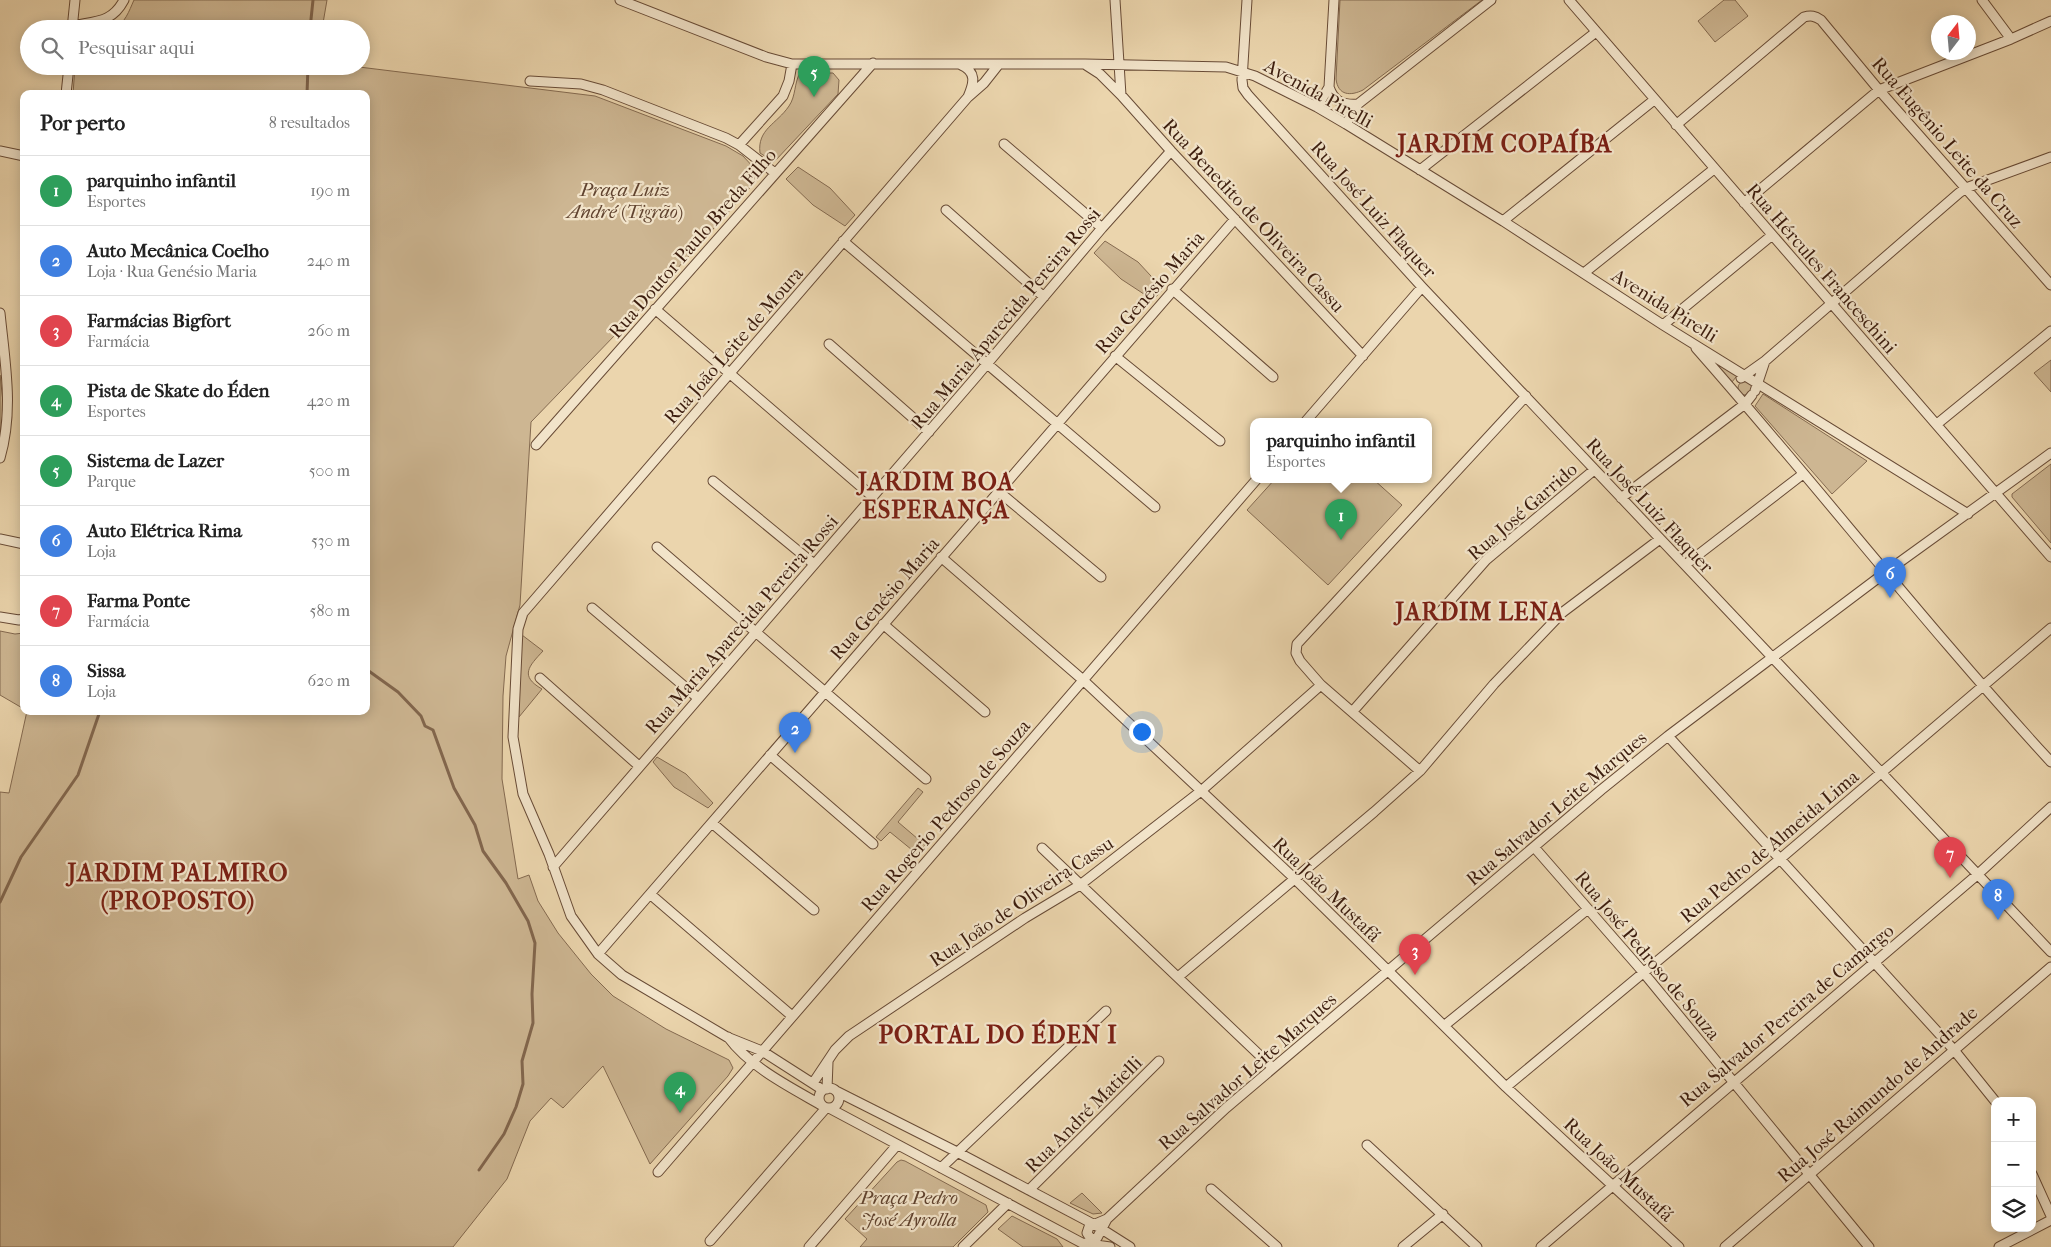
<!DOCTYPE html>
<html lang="pt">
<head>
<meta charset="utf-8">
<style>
	:root { --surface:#fff; --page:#f2f2f2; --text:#222; --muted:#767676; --line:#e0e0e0; --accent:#7c3aed }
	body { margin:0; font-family:"IM FELL French Canon",serif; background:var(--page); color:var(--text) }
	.controls { position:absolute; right:15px; bottom:15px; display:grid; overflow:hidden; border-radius:10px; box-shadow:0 2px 12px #0003 }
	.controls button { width:45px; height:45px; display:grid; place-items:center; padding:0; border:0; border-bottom:1px solid var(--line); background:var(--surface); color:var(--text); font:25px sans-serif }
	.compass { position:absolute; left:1931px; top:15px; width:45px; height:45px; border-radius:50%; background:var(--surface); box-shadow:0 2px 12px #0003; rotate:16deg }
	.you { position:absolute; left:1141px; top:731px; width:18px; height:18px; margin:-12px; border:4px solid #fff; border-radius:50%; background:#1a73e8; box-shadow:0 0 0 8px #1a73e833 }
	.badge { display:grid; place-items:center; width:32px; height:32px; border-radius:50%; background:var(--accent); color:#fff; font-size:16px; font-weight:700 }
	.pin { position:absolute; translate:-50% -41px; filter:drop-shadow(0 1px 2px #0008) }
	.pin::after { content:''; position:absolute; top:26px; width:18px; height:15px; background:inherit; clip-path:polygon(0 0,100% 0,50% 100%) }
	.popup { position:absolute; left:1250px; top:418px; width:182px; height:65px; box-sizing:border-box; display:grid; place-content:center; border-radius:10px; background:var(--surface); filter:drop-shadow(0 1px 4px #0005); font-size:16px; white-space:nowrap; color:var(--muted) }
	.popup b { font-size:19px; color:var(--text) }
	.popup::after { content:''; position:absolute; left:50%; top:100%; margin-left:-10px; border:10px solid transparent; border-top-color:var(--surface) }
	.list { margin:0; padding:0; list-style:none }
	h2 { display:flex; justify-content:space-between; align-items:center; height:65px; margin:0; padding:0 20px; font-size:21px }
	h2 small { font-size:16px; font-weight:400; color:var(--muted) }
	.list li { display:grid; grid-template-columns:32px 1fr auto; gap:15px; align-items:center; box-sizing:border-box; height:70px; padding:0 20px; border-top:1px solid var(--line) }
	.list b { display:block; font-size:19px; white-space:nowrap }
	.list p { margin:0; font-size:16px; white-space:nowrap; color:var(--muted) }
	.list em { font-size:16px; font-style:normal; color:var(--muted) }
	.icon { flex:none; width:28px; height:28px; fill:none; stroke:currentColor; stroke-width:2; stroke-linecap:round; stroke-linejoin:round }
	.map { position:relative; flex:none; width:2051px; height:1247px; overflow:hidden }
	.search { position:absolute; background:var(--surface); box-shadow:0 2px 12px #0003; left:20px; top:20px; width:350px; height:55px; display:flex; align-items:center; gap:12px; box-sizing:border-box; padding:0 18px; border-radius:28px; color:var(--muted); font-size:19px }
	.panel { position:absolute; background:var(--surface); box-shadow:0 2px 12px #0003; left:20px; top:90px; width:350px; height:625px; border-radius:10px }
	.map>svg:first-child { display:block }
</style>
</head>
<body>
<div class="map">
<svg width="2051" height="1247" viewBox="0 0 2051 1247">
	<rect width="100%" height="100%" fill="#ebd5ad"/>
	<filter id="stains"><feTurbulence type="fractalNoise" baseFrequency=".004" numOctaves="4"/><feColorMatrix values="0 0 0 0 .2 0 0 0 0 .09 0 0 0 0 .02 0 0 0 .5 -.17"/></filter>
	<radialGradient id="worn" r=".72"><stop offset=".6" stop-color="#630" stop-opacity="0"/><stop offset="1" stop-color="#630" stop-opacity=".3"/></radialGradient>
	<path fill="#cdb692" stroke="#846a50" d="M134 0H327L322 29H113C125 24 129 11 134 0Z
		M1340 0H1482L1363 90C1351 96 1338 96 1336 79Z
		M1724 0H1735L1748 16 1715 42 1698 21Z
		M75 66H351L595 96 726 146 743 156 755 169 754 183 725 216 645 304 531 422 520 605 506 656 503 696 502 779 518 879 529 875 538 901 558 933 591 974 613 996 666 1029 729 1060 733 1068 728 1076 650 1164 603 1066 563 1108 551 1098 530 1121 507 1179 453 1247H0V792L9 793 27 711H366V94H73Z
		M800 73H833L839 80 838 94 774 162 760 153C757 129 777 124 789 106 796 96 794 83 800 73Z
		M798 167 830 188 855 215 845 226 813 205 786 179Z
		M1105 241 1138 262 1163 289 1153 300 1121 279 1094 253Z
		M1707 353 1739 376 1736 377 1732 382Z
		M2051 360V392L2034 373Z
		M0 375 4 411 0 435Z
		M1738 388a7 7 0 1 1 14 0a7 7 0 1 1-14 0Z
		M1763 394 1867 461 1832 494 1755 406Z
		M2051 464V543L2012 497V494Z
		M1275 479H1373L1402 505 1328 585 1247 510Z
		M0 631 15 634 24 633V709L0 695Z
		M522 635 543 651C529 666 519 676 542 689L519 717 518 684Z
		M657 757 686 774 713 803 708 808 674 787 653 762Z
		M918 788 923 792 898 822 925 845 917 854 890 832 881 841 876 837Z
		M901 1160 905 1161 986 1205 988 1212 953 1247H860L867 1239 845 1219 897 1162Z
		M1082 1193 1102 1213 1093 1214 1070 1203Z
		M1012 1216 1057 1239 1063 1247H1023L998 1229Z"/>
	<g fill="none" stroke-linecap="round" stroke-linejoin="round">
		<path stroke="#82664d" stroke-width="3" d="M310 29 313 0
			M307 94 308 66
			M366 669 398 692 421 716 425 726 433 730 454 788 475 825 483 851 506 883 528 921 535 943 532 994 533 1023 522 1061 523 1084 516 1107 504 1134 479 1170
			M0 902 21 857 78 775 100 711"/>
		<defs>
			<path id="street" d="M620 0 766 57 792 64H1085L1226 67 1255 76 1317 107 1346 124 1503 221 1663 325 1968 514
				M1115 0 1121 95
				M1247 0 1242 80 1243 88 1248 95 1422 287 2051 952
				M1334 0 1329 87C1334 102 1343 105 1358 104
				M1569 0 2051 557
				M1982 0 2011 39
				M72 26C96 21 112 23 124 0
				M72 29 75 0
				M961 65C977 72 974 83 968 97
				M1086 65 1100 74 1121 95 1171 151 1363 356
				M530 81 581 84 603 90 726 138 739 145 775 173
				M66 94 69 66
				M1317 107 1329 87
				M1346 124 1358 104 1491 0
				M1676 125 1804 17C1811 15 1815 16 1821 20L1879 90 2051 285
				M1004 144 1102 228
				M739 145 783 96 789 81 792 64
				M0 151 24 156
				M1420 170 1596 32
				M1744 203 1879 90 2011 39 2051 21
				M946 210 1044 297
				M1503 221 1654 100
				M843 241 1155 507
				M1584 273 1714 169
				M1172 289 1273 377
				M655 309 873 497
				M0 313C5 363 14 410 0 458
				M1663 325 1771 236
				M829 344 929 432
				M1696 348C1816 484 1928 628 2051 762
				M1115 356 1220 441
				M1741 378 1765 361 1959 193 1966 188 2051 157
				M1755 391 1765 361
				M1306 421 1422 287
				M1937 424 2051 331
				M536 445 873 63
				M713 481 814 564
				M998 491 1101 577
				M1621 498 1745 404 1752 395
				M0 539 24 544
				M657 547 926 779
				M941 557 1083 680 1295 879 1506 1087 1679 1247
				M1685 565 1803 474
				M592 608 698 698
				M0 617 19 620 24 619
				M883 624 985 712
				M540 678 639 766
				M1353 711 1486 560 1594 470
				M1668 736 1954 1050 1995 1101
				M770 755 873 844
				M1420 771 1321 685 1300 661 1296 653 1297 644 1526 396
				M712 823 814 910
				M1534 847 1643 972 1869 1247
				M1042 848 1273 1068
				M553 867 976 377 1102 228 1171 151
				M650 894 792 1016
				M598 954 1235 219
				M1178 977 1374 812 1420 771 1494 684 1563 612 1660 539
				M1445 1025 1588 909
				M728 1037C751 1068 790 1087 823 1106
				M813 1083 835 1050 849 1036 1025 918 1080 885 1201 791 1321 685
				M1506 1087 1780 859 2051 628
				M819 1098a10 10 0 1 1 20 0a10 10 0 1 1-20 0Z
				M827 1089 828 1062
				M823 1090 762 1051 727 1037 622 975 598 954 571 916 549 854 523 794 513 737 518 629 523 613 968 97 984 83 999 64
				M836 1091 957 1152 1095 1225
				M829 1108 1082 1243 1110 1247
				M1367 1145 1477 1247
				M941 1168 1106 1011
				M658 1172 1257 479
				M2032 1174 2051 1216
				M1211 1189 1277 1247
				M1029 1190 1159 1061
				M1107 1219 1226 1108 1601 790 1668 736 1886 572 2051 453
				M1093 1225 1107 1219 1097 1238 1091 1239 1087 1233 1089 1227 1093 1225 1098 1226 1101 1232
				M1100 1228 1130 1247
				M710 1241 826 1108
				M809 1247 897 1145
				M963 1247 1008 1203
				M1403 1247 1443 1214
				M1541 1247 1977 875 2051 807
				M1725 1247 2051 967
				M1999 1247 2051 1220"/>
		</defs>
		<use href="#street" stroke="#684b36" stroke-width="11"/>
		<use href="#street" stroke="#f2e4ca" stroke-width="9"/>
	</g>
	<g text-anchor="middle" stroke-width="4.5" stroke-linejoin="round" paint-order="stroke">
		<g font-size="19" fill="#3c1d0e" stroke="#f2e4ca">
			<text transform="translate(1319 93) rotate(29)" y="7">Avenida Pirelli</text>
			<text transform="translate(1948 142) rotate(49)" y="7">Rua Eugênio Leite da Cruz</text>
			<text transform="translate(1374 209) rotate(48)" y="7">Rua José Luiz Flaquer</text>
			<text transform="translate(1254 215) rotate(47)" y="7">Rua Benedito de Oliveira Cassu</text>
			<text transform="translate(692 243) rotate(-49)" y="7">Rua Doutor Paulo Breda Filho</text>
			<text transform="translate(1822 268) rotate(49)" y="7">Rua Hércules Franceschini</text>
			<text transform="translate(1149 292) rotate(-49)" y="7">Rua Genésio Maria</text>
			<text transform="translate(1665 305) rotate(32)" y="7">Avenida Pirelli</text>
			<text transform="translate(1005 318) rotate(-50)" y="7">Rua Maria Aparecida Pereira Rossi</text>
			<text transform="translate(733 345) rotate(-49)" y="7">Rua João Leite de Moura</text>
			<text transform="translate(1650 505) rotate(47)" y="7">Rua José Luiz Flaquer</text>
			<text transform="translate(1522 511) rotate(-41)" y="7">Rua José Garrido</text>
			<text transform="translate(884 598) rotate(-49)" y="7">Rua Genésio Maria</text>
			<text transform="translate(741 624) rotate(-49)" y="7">Rua Maria Aparecida Pereira Rossi</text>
			<text transform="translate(1556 808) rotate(-40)" y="7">Rua Salvador Leite Marques</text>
			<text transform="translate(945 815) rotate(-49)" y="7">Rua Rogerio Pedroso de Souza</text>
			<text transform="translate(1769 846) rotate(-40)" y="7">Rua Pedro de Almeida Lima</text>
			<text transform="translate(1327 889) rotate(44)" y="7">Rua João Mustafá</text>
			<text transform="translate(1021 901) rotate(-34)" y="7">Rua João de Oliveira Cassu</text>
			<text transform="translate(1648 955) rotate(50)" y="7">Rua José Pedroso de Souza</text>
			<text transform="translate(1786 1015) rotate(-40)" y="7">Rua Salvador Pereira de Camargo</text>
			<text transform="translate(1247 1071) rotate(-41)" y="7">Rua Salvador Leite Marques</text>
			<text transform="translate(1877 1094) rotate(-41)" y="7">Rua José Raimundo de Andrade</text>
			<text transform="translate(1083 1114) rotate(-45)" y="7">Rua André Matielli</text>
			<text transform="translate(1619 1169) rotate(43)" y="7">Rua João Mustafá</text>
		</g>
		<g font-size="19" font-style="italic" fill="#60432f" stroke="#f2e4ca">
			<text x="625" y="196">Praça Luiz<tspan x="625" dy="22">André (Tigrão)</tspan></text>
			<text x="909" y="1204">Praça Pedro<tspan x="909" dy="22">José Ayrolla</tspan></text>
		</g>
		<g font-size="24" font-weight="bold" letter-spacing="1" fill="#7a1f14" stroke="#f2e4ca">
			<text x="1505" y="152">JARDIM COPAÍBA</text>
			<text x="936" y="490">JARDIM BOA<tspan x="936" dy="28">ESPERANÇA</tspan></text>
			<text x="1480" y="620">JARDIM LENA</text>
			<text x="178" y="881">JARDIM PALMIRO<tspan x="178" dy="28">(PROPOSTO)</tspan></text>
			<text x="998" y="1043">PORTAL DO ÉDEN I</text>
		</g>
	</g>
	<rect width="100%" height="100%" filter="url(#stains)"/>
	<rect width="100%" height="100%" fill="url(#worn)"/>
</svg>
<div class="controls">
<button>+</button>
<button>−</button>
<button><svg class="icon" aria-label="layers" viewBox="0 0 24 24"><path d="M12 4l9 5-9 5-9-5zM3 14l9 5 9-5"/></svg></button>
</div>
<svg class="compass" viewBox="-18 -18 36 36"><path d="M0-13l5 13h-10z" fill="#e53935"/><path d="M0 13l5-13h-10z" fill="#767676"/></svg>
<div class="you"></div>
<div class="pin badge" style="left:1341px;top:540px;background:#2e9e5b">1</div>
<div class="popup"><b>parquinho infantil</b>Esportes</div>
<div class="pin badge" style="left:795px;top:753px;background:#3f7fe0">2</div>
<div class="pin badge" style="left:1415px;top:975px;background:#e0444e">3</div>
<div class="pin badge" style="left:680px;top:1113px;background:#2e9e5b">4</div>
<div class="pin badge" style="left:814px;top:97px;background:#2e9e5b">5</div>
<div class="pin badge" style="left:1890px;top:598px;background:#3f7fe0">6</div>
<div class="pin badge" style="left:1950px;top:878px;background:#e0444e">7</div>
<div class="pin badge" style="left:1998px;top:920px;background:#3f7fe0">8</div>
<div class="search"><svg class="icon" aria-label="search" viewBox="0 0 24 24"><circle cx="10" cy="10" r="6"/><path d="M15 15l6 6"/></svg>Pesquisar aqui</div>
<section class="panel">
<h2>Por perto<small>8 resultados</small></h2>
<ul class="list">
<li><span class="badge" style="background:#2e9e5b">1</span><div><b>parquinho infantil</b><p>Esportes</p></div><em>190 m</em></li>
<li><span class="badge" style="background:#3f7fe0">2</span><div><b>Auto Mecânica Coelho</b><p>Loja · Rua Genésio Maria</p></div><em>240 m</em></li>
<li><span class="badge" style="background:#e0444e">3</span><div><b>Farmácias Bigfort</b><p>Farmácia</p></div><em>260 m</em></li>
<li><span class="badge" style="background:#2e9e5b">4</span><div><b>Pista de Skate do Éden</b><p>Esportes</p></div><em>420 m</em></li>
<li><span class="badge" style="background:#2e9e5b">5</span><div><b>Sistema de Lazer</b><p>Parque</p></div><em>500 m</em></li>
<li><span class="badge" style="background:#3f7fe0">6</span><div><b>Auto Elétrica Rima</b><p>Loja</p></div><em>530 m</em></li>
<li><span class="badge" style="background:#e0444e">7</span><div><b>Farma Ponte</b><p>Farmácia</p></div><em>580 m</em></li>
<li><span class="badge" style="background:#3f7fe0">8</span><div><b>Sissa</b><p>Loja</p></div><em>620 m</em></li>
</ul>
</section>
</div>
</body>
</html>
